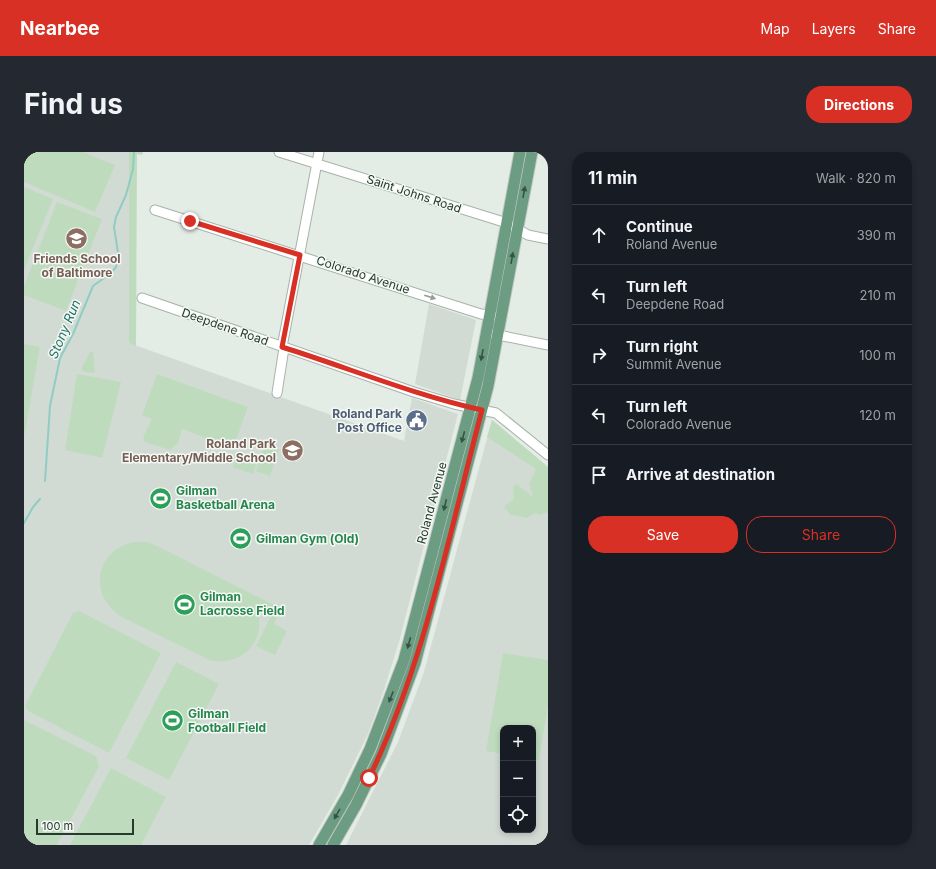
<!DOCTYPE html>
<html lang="en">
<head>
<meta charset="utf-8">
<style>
	:root { --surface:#171b24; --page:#242831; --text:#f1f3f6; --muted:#9ea1a6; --line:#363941; --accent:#d93025 }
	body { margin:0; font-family:Inter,sans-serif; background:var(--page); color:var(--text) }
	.controls { position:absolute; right:12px; bottom:12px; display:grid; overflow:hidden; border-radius:8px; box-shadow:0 2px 6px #0003 }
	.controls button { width:36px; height:36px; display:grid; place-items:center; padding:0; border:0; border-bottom:1px solid var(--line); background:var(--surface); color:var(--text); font:20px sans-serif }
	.scale { position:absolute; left:12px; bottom:10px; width:98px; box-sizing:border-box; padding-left:4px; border:2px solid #243b2e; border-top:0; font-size:11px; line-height:14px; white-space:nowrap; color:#243b2e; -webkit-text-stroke:3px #f3f8f4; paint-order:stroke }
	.stop { position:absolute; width:12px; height:12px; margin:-9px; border:3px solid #d93025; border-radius:50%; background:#fff }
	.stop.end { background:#d93025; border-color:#fff; box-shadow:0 1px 4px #0008 }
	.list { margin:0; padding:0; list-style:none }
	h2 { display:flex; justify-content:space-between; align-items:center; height:52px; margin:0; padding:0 16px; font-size:17px }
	h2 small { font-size:13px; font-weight:400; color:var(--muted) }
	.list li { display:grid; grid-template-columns:26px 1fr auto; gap:12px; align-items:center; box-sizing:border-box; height:60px; padding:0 16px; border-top:1px solid var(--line) }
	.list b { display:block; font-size:15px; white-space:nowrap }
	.list p { margin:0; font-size:13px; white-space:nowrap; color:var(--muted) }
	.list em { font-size:13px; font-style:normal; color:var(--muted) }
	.actions { display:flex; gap:8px; padding:12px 16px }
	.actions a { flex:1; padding:9px 0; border:1px solid var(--accent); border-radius:16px; text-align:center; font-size:14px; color:var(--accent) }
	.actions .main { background:var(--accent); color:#fff }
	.icon { flex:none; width:22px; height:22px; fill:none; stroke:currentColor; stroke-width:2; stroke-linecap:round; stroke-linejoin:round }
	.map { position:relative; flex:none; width:524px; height:693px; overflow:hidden; border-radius:16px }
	header { display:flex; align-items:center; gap:24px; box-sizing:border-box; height:56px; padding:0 20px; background:var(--accent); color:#fff }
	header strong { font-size:19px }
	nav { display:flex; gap:22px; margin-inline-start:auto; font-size:14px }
	.intro { display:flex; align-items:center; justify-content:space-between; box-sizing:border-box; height:96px; padding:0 24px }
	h1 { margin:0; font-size:28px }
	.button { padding:10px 18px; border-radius:16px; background:var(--accent); color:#fff; font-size:14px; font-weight:700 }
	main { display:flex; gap:24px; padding:0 24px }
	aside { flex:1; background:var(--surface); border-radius:16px; box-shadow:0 2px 6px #0003 }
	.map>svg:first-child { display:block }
</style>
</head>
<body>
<header>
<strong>Nearbee</strong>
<nav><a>Map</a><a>Layers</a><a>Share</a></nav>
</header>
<div class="intro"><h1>Find us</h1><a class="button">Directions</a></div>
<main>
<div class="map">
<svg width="524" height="693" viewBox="0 0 524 693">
	<rect width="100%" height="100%" fill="#e3ece5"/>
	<path fill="#d1dbd4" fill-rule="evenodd" d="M0 0H105V191L380 289 388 246 434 262 375 490 359 541 344 582 314 643 285 693H0Z
		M405 152 452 168 436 248 391 232Z
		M468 268 524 315V693H322L374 590 400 520ZM479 576H509V678H479Z"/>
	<path fill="#bfdbbe" d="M0 0H59L91 13 71 60 0 30Z
		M105 0H119L118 3 113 2 112 194 105 191Z
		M0 35 29 47 0 118Z
		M33 50 78 67 42 159 0 143V134Z
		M0 192 16 195 0 285Z
		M69 199 71 221 61 220 57 217 66 200Z
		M53 222 97 230 78 306 41 298Z
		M133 222 224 255 209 296 158 277 154 291 146 298 121 290 119 285 128 267 118 263Z
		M468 268 524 315V360L516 363 511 361 503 366 490 363 487 364 480 354 490 347 489 335 493 332 509 345 505 332 512 317 463 285Z
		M241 293 255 298 246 324 232 319Z
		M213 303 233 310 229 322 209 315Z
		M111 390H123L133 394 250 453 247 459 231 451C246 485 221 516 185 508L98 465C63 444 71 397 111 390Z
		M55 459 137 501 85 601 4 559 1 554 49 461Z
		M248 462 253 465 250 472 263 479 251 503 232 494Z
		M479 501 524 508V553L515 608 509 607V576H479V602L462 599Z
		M152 510 195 532 145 628 102 606Z
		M0 568 72 604 75 614 33 693H11L0 689Z
		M87 616 142 645 117 693H46Z"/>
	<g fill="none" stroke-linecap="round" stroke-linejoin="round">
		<path stroke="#90ccc3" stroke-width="2" d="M21 329 26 254 36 206 49 182 69 134 87 121 92 115 95 107 90 75 92 65 102 43 109 17 110 0
			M0 371 9 355 16 347"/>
		<defs>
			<path id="minor" d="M255 0 483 71 504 83 524 87
				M131 58 457 162 471 164
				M118 146 390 240 430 252 472 261 524 303
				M469 182 524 193
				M258 195 295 0
				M253 241 260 196"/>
			<path id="major" d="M295 693 324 643 346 597 380 508 454 226 496 0
				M309 693 332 653 357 602 391 511 464 234 508 0"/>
		</defs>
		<use href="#minor" stroke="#a6b3aa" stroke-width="11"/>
		<use href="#major" stroke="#c2c8c4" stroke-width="13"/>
		<use href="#minor" stroke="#fff" stroke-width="9"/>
		<use href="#major" stroke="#6c9d82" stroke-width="11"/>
	</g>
	<defs><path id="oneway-solid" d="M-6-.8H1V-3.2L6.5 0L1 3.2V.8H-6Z"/></defs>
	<g fill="#365443">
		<use href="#oneway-solid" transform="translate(500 40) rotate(-80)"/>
		<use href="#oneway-solid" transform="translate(488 106) rotate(-80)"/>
		<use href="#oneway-solid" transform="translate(458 203) rotate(101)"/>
		<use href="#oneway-solid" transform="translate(439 285) rotate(105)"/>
		<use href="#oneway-solid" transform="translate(421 353) rotate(104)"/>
		<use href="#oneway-solid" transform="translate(385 491) rotate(105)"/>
		<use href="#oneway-solid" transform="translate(367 545) rotate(111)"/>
		<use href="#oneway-solid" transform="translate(313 662) rotate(120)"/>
	</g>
	<use fill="#929d96" href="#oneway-solid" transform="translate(406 145) rotate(18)"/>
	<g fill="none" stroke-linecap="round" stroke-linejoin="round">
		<path stroke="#d93025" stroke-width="5" d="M166 69 276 103 258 195C325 216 390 243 458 258 425 382 401 510 345 626"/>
	</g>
	<defs>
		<symbol id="school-disc" viewBox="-11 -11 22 22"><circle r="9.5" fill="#8d6e63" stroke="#f3f8f4"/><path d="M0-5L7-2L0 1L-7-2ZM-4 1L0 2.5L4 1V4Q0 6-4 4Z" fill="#fff"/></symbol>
		<symbol id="civic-disc" viewBox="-11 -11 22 22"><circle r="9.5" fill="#5c6f8a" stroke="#f3f8f4"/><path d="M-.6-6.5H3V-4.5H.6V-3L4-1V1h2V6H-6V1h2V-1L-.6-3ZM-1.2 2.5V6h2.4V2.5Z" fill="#fff"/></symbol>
		<symbol id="stadium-disc" viewBox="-11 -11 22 22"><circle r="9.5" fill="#2e9e5b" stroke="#f3f8f4"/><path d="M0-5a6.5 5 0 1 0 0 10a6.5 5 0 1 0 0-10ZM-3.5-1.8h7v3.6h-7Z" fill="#fff"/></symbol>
	</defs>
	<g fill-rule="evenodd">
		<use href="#school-disc" x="40" y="74" width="25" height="25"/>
		<use href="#civic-disc" x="380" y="256" width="25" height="25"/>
		<use href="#school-disc" x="256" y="286" width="25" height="25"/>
		<use href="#stadium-disc" x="124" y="334" width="25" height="25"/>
		<use href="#stadium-disc" x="204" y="374" width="25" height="25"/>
		<use href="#stadium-disc" x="148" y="440" width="25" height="25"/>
		<use href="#stadium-disc" x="136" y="556" width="25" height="25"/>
	</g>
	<g text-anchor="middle" stroke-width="3" stroke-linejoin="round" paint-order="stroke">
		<g font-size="12" fill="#243b2e" stroke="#f3f8f4">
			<text transform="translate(390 42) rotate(18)" y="4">Saint Johns Road</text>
			<text transform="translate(339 123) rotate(18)" y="4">Colorado Avenue</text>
			<text transform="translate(201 175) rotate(19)" y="4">Deepdene Road</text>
			<text transform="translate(408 351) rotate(-75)" y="4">Roland Avenue</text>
		</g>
		<g font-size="12" font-weight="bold" fill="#785e54" stroke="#f3f8f4">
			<text x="53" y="111">Friends School<tspan x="53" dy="14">of Baltimore</tspan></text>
			<text x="252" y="296" text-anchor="end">Roland Park<tspan x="252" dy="14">Elementary/Middle School</tspan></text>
		</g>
		<g font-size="12" font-weight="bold" fill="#4e5e75" stroke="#f3f8f4" text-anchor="end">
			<text x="378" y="266">Roland Park<tspan x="378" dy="14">Post Office</tspan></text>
		</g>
		<g font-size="12" font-weight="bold" fill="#27864d" stroke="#f3f8f4" text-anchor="start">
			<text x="152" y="343">Gilman<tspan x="152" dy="14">Basketball Arena</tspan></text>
			<text x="232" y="391">Gilman Gym (Old)</text>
			<text x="176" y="449">Gilman<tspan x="176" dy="14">Lacrosse Field</tspan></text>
			<text x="164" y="566">Gilman<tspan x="164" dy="14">Football Field</tspan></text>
		</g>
		<g font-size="13" font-style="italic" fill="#247268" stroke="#f3f8f4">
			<text transform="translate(40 177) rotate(-67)" y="5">Stony Run</text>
		</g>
	</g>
</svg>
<div class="controls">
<button>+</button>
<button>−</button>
<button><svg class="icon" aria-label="locate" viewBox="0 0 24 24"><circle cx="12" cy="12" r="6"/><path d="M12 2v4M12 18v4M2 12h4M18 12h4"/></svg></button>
</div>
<div class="scale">100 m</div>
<div class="stop" style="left:345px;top:626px"></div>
<div class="stop end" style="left:166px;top:69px"></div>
</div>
<aside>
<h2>11 min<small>Walk · 820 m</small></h2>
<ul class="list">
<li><svg class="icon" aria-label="ahead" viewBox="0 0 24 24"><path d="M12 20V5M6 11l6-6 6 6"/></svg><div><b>Continue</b><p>Roland Avenue</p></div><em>390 m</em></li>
<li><svg class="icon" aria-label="left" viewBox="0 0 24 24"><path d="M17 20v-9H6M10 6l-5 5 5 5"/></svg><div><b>Turn left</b><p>Deepdene Road</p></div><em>210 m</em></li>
<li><svg class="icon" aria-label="right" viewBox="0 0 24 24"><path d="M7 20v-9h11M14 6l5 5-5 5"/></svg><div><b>Turn right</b><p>Summit Avenue</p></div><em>100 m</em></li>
<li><svg class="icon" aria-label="left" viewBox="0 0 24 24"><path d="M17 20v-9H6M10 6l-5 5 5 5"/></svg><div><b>Turn left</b><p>Colorado Avenue</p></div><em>120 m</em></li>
<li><svg class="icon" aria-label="arrive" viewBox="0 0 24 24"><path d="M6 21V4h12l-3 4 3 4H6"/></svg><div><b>Arrive at destination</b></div></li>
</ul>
<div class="actions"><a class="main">Save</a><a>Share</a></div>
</aside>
</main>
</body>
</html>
